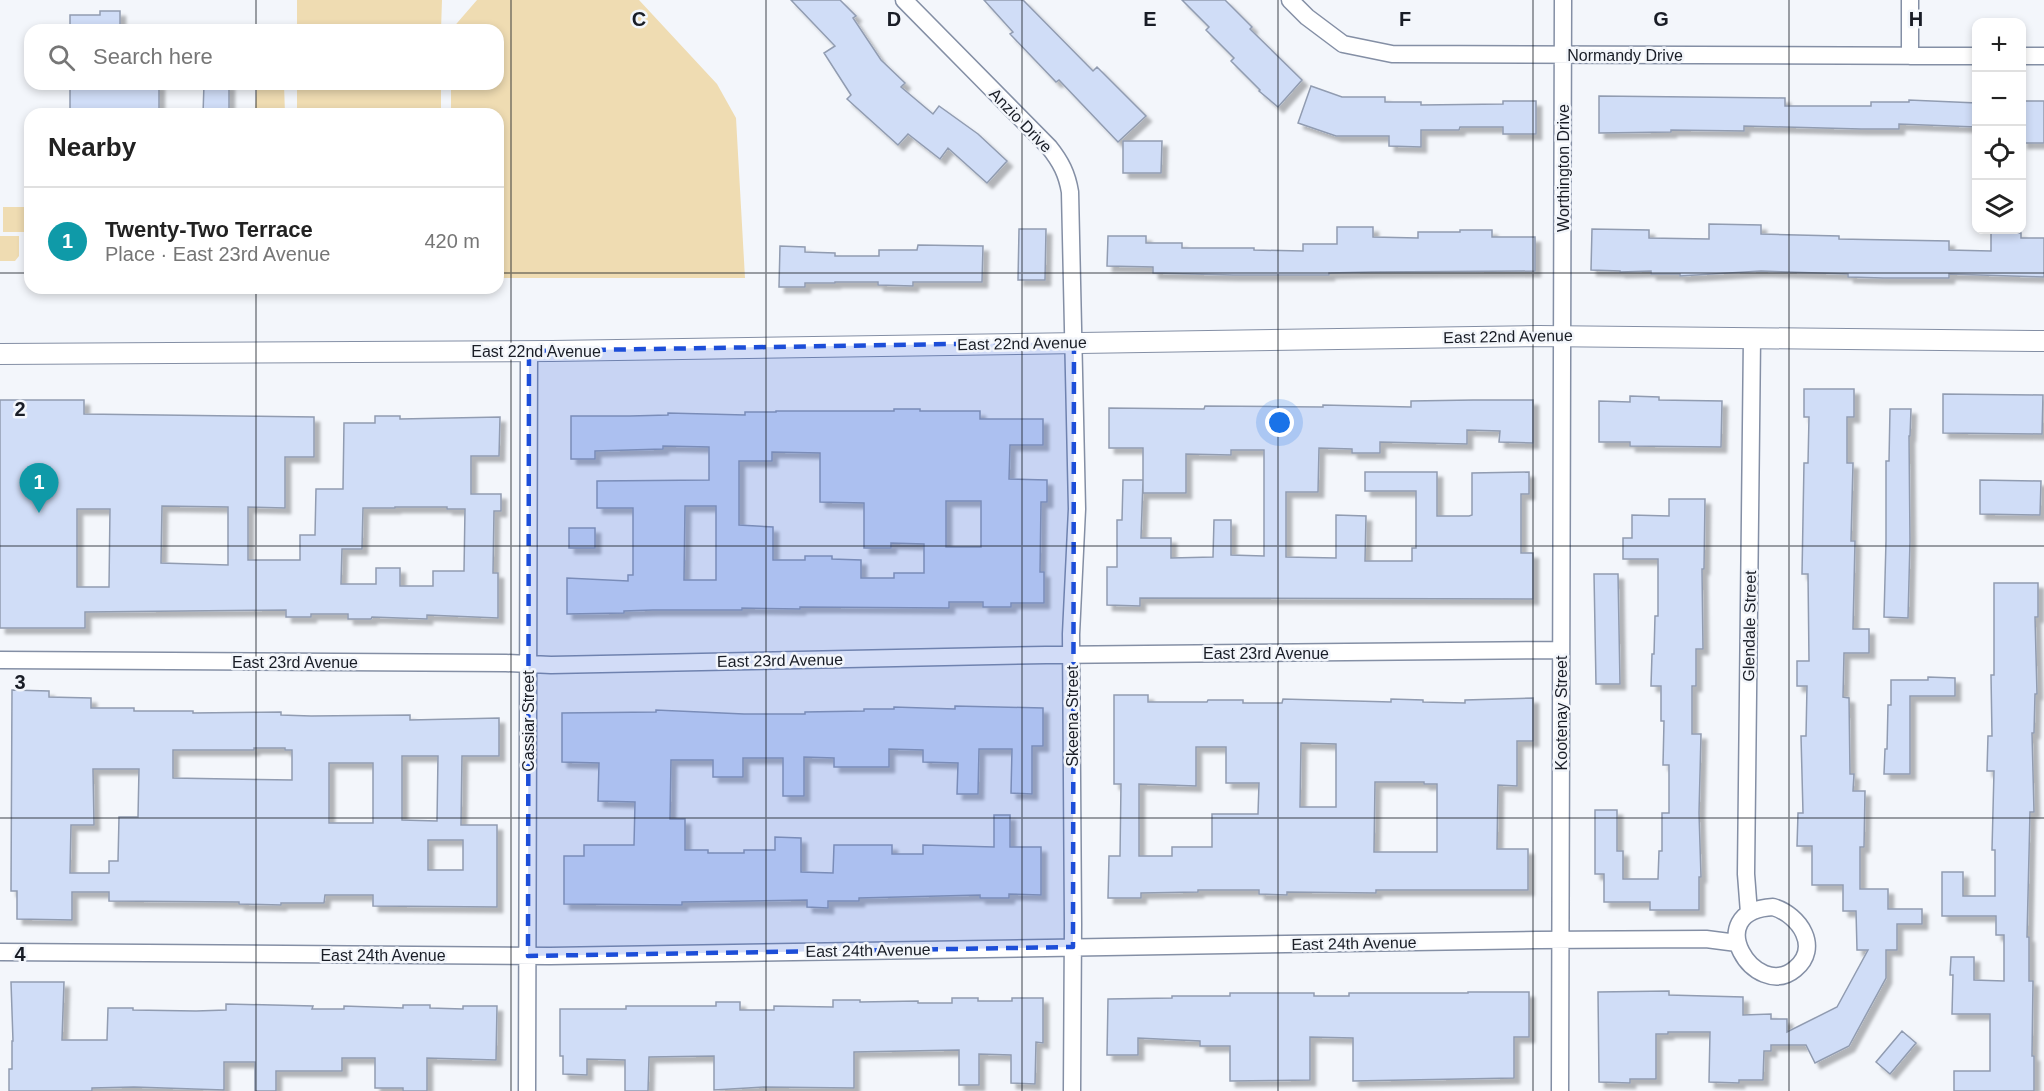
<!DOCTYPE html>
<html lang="en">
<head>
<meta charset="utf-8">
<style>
	:root { --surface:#fff; --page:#f6f6f6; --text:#222; --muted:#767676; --line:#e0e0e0; --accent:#6a5524 }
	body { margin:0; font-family:Helvetica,sans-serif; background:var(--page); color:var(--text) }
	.controls { position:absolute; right:18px; top:18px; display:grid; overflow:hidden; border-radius:12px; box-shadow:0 3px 9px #0003 }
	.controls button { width:54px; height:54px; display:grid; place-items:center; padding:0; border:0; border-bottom:2px solid var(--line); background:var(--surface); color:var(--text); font:30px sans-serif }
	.you { position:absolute; left:1280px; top:423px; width:21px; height:21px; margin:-15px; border:4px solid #fff; border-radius:50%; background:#1a73e8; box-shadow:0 0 0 9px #1a73e833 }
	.badge { display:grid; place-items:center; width:39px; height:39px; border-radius:50%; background:var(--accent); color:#fff; font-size:20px; font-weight:700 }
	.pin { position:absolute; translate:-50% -50px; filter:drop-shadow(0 2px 3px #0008) }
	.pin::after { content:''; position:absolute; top:32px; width:21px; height:18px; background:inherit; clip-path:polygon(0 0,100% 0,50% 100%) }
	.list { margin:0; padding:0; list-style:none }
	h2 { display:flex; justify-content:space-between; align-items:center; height:78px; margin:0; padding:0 24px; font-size:26px }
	h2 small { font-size:20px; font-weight:400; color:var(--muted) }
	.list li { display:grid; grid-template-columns:39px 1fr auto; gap:18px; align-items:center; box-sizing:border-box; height:108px; padding:0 24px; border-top:2px solid var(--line) }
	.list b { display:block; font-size:22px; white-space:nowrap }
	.list p { margin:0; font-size:20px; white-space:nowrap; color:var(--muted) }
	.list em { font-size:20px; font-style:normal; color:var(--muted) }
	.icon { flex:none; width:33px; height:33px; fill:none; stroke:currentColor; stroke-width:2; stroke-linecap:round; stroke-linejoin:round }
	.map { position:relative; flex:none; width:2044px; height:1091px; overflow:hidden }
	.search { position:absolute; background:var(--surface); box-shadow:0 3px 9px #0003; left:24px; top:24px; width:480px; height:66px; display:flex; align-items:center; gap:15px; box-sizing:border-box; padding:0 21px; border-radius:18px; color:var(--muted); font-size:22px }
	.panel { position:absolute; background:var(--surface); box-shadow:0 3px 9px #0003; left:24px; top:108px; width:480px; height:186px; border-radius:18px }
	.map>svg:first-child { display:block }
</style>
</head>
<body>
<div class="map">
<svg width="2044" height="1091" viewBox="0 0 2044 1091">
	<defs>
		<filter id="shadow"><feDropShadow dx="5.5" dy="5.5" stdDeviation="1.5" flood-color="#0004"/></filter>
	</defs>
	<rect width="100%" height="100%" fill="#f3f6fb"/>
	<path fill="#efdcb2" d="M297 0H442L441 30H297Z
		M477 0H639L717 84 736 118 745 278H498V114H451V84H498V30H451Z
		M257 84H284L285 114H255Z
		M297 84H441V114H297Z
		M3 207H26V232H3Z
		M0 236H19V256L15 261H0Z"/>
	<path fill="#d0ddf7" stroke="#919cb1" stroke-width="1.5" fill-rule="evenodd" filter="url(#shadow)" d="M791 0H840L856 16 853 18 881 60 905 83 901 87 933 114 939 106 978 134 1007 161 987 183 948 148 940 159 908 134 898 145 847 99 851 95 824 53 835 46Z
		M984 0H1023L1093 71 1097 67 1146 116 1118 142 1059 80 1056 82 1010 34 1013 32Z
		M1182 0H1225L1252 27 1250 29 1302 80 1278 107 1259 91 1260 90 1231 61 1234 58 1206 30 1209 27Z
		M100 11H120V30H70V15H100Z
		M70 84H159V114L70 113Z
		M204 84H229V114H203Z
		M1311 86 1342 97H1385V102H1421V105L1503 104V101H1536V134H1503V127H1460L1459 130H1421V147L1389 146V136H1336L1298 123Z
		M1599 96 1785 98V106H1871V102H1909V100L1977 103V127L1899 124V129H1861L1744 126V131L1671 130V132L1599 133Z
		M2022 101H2044V143H2022Z
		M1123 141H1162L1161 173H1123Z
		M1709 224 1761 225V234L1839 236V239L1949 241V250L1991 251V233H2021V238H2044V277L1949 274V278H1883L1848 277V274L1761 271 1680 276V274H1651V271L1620 272V271L1591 270 1592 229 1649 230V238L1709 239Z
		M1337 227H1373V237L1418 238V232H1460V230H1492V237H1535V271L1372 272 1329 273V275H1233L1153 273V267L1107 266 1108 236H1146V243H1182V248H1254V250L1303 251V244H1337Z
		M1019 229H1046L1045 280H1018Z
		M918 245 983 246 982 282H913V286L878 285V282H835V283H805V287H779L780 246 805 247V252L835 253V256H879V250H917Z
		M1804 389H1854V417H1847V463H1853L1851 541H1855L1853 629H1869V653H1844L1843 697 1849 698 1850 774H1854L1853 791H1865L1864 847H1860V889H1888V909H1922V924H1897V950H1886V978L1849 1046 1815 1063 1806 1045H1771V1051H1764L1763 1080H1739V1083L1709 1082 1710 1032H1668V1034H1656V1079H1630V1083L1599 1082 1598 992 1669 991V995L1743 997V1015L1771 1014V1019H1787V1032L1837 1007 1868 950H1857L1856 911H1843V885H1812V846H1797L1798 813H1803L1801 736H1806L1807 686H1797V661H1809L1808 574H1802L1804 463H1808L1809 417H1804Z
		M1943 394 2043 395 2042 434 1943 433Z
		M1630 396 1659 397V400L1722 401 1721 447 1630 446V442H1599V401L1630 402Z
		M0 400H84V414L314 417V457H285V508L248 507V560H300V535H315L316 489H343L344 423H375V416H400V419L500 417 499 456H471V494H501V511H494L493 573H498V618L427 615V619L372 617 371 619H348V614H311V617H286V610L85 612V628H0ZM162 506 228 507V565L161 563ZM395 507H447V509H465L464 571H433V586H400V568H376V584H341L342 549H362L363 508H395ZM77 509H110L109 587H77Z
		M1473 400H1533V443L1499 442 1500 431 1467 430V444L1380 442V453H1352V449L1319 448 1318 492H1286V557L1336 558V515L1366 516 1365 561H1412V548H1416V491H1365V472H1437V516H1469L1472 515V473L1529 472V494H1521V553H1533V599L1140 598V606L1107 605V567H1117V520H1122L1123 480H1143L1141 538H1171V558L1213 557 1214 520H1231V555L1264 556V450H1231V455L1186 454V493H1143V448H1109V408L1204 409 1205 406 1323 407V405L1411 407V401Z
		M894 409H920V411H980V419H1043V445H1010L1009 479 1047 480V502H1041L1040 572H1044V603H1011V607H983V602H949V608L800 607V609L742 608V610H653L624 611V613L567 614V578L628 581V575H633V508H597V481L709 480V447L663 446V449L595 451V459H571V416H630L668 415V413L745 415V412H776V411H894ZM772 452 820 453V502L864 503V548H891V543L924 544V573H894V578H861V560L832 559V556H805V560H773V527L739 525V461H772ZM946 501H981V547H946ZM685 506H716V580H684Z
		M1890 409H1911L1910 436H1909L1910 541 1908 618 1884 617 1886 541V461H1889Z
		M1980 480 2041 481 2040 515 1980 514Z
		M1669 499H1705L1704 569H1702L1703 649H1696V686H1692V734H1701L1699 813 1701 877H1699V910H1650V902H1604V874H1595V810H1617V851H1623V879H1658L1659 851H1662V813H1669V765H1663L1664 721H1661V686H1651L1652 654H1654L1655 616H1658V559H1623V538H1632V515L1669 516Z
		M569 528H595V548H569Z
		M1594 574H1618L1620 684H1596Z
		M1994 583H2038V617H2035L2037 694H2035L2034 733H2032L2034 812H2030L2027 937H2029V981H2033L2032 1056H2034V1091H1954V1071H1990V1014H1952L1953 975H1950L1951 957H1974V980L2004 981V935H1996V916H1942V872H1963V896H1995V850H1992L1994 771H1987L1988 736H1992L1991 675H1994Z
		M1928 677 1955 678V696H1910V774H1884L1885 749H1887L1888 705H1891V680H1928Z
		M12 690 49 691V697L91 698V708H134V711H193V713L281 712V715L311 716 410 715V720L499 718V756H462L461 825H497V907L373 906V895H325L324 903H281V905L239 904V902L109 901V892H72V920L17 919V891H11ZM254 748H285V750H292V780L173 778V750H254ZM402 756H438L437 821 402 820ZM329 763H373V823H329ZM93 769H139L138 817H119L118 861H109V873H70L71 825H94ZM428 840H463V870H428Z
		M1114 695H1148V702H1207L1208 700H1243V703H1282L1283 699 1391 702V699L1423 700V702L1465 703V700L1533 698V741H1517V786L1498 785 1497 849H1528V890H1376V893L1287 892V895L1259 894V890H1198V892L1141 893V898H1108L1109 856H1120L1121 784H1114ZM1301 743 1336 744V807H1300ZM1196 747H1226V783H1259L1258 814H1212V847H1172V856H1139V784L1196 786ZM1375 782H1424V784H1437V852H1374Z
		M955 706 1043 708V746H1032V794L1011 793 1012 749H979L978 794H957L958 763 923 762V750L889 749V767H834V758L804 757V796H783V758H743V777H713V760H671L670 819H685V850H708V853H744V850H775V837L801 838V872L833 873 834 845H892V854H923V845L994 847V815H1010V847H1041V895L1009 894V898H980V895L859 898V901H828V908L807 907V900L682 902V905L564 904V856H584V845H634L635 802 598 801 599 763 562 762V713L656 712V710L744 714H805V712L864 711V709H894V707L955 709Z
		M11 982H64L62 1040H107L108 1008H133V1010L196 1011 226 1010V1004L313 1006 312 1009H344V1006L403 1008V1005H430V1008L463 1009V1006H497L496 1060 427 1058V1091H403V1088H375V1058H342V1071H276V1091H255V1062H224V1090L134 1087 92 1088V1091H9V1069H12V1041H13Z
		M1468 992H1529V1037H1514V1078L1353 1081V1038L1310 1037V1080L1230 1081V1046H1200V1041L1138 1038V1055H1107L1108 999 1172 998V996H1230V993H1314V996H1349V993H1468Z
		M952 998H978V1001H1012V998H1043V1043L1036 1042 1035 1084 1011 1083V1055L979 1054V1085H959V1050L854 1052V1088L764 1087 714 1090V1056L649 1057 648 1091H625V1060L587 1059V1075L563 1074V1056H560V1009H626V1006H716V1002H740V1010H774V1006L833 1007V1000H860V1002L918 1001V1003H952Z
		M1902 1031 1916 1043 1890 1074 1876 1062Z"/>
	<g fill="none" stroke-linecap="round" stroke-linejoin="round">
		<defs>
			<path id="minor" d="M904 0 1049 147C1061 162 1067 174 1070 192L1077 509 1071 634 1073 924 1072 1091
				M1290 0 1307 17 1343 44 1392 54 1976 56
				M1910 0V56
				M2022 56H2044
				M0 660 506 663 551 665 1046 655 1561 650
				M1773 907C1800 915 1821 948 1795 969 1755 1002 1699 911 1773 907Z
				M1749 913 1746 874 1752 338
				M0 952 550 956 1537 940 1706 939 1737 943
				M527 1091 529 351
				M1560 1091 1563 0"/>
			<path id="tertiary" d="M0 354 552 351 1538 336 2044 341"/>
		</defs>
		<use href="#minor" stroke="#848fa5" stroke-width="19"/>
		<use href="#tertiary" stroke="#848fa5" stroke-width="22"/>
		<use href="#minor" stroke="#fff" stroke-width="16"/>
		<use href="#tertiary" stroke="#fff" stroke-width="20"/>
	</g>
	<path fill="#1d4ed8" fill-opacity="0.2" stroke="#1d4ed8" stroke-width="4.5" stroke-dasharray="12 8" stroke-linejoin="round" d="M1074 342 1073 947 528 956 529 351Z"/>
	<path fill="none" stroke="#191d26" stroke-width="1.5" stroke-opacity="0.55" d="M256 0V30M511 0V1091M766 0V1091M1022 0V1091M1278 0V1091M1533 0V1091M1789 0V1091M256 84V114M0 273H30M498 273H2044M256 288V1091M0 546H2044M0 818H2044"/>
	<g text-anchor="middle" stroke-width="5" stroke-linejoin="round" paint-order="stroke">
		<g font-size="16" fill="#191d26" stroke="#f3f6fb">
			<text x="1625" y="61">Normandy Drive</text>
			<text transform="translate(1021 120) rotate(46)" y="6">Anzio Drive</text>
			<text transform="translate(1563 168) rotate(-90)" y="6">Worthington Drive</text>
			<text transform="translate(1508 336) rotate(-1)" y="6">East 22nd Avenue</text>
			<text transform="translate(1022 343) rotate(-1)" y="6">East 22nd Avenue</text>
			<text x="536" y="357">East 22nd Avenue</text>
			<text transform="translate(1749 626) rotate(-89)" y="6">Glendale Street</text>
			<text x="1266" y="659">East 23rd Avenue</text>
			<text transform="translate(780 660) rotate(-1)" y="6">East 23rd Avenue</text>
			<text x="295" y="668">East 23rd Avenue</text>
			<text transform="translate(1561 713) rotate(-90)" y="6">Kootenay Street</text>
			<text transform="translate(1072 716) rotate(-90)" y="6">Skeena Street</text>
			<text transform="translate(528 721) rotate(-90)" y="6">Cassiar Street</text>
			<text transform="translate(1354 943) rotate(-1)" y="6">East 24th Avenue</text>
			<text transform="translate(868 950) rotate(-1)" y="6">East 24th Avenue</text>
			<text x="383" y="961">East 24th Avenue</text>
		</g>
	</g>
	<g font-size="20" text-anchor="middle" font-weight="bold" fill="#191d26" stroke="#f3f6fb" stroke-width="5" stroke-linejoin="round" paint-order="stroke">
		<text x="639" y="26">C</text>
		<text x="894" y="26">D</text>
		<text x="1150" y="26">E</text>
		<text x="1405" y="26">F</text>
		<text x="1661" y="26">G</text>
		<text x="1916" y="26">H</text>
		<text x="20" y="416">2</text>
		<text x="20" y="689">3</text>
		<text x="20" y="961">4</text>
	</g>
</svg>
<div class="controls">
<button>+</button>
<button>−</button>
<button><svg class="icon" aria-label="locate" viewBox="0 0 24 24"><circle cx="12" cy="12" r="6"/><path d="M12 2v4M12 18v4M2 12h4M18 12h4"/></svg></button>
<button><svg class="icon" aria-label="layers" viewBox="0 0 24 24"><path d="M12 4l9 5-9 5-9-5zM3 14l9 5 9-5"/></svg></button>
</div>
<div class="you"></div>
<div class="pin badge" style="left:39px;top:513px;background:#0f9aa8">1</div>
<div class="search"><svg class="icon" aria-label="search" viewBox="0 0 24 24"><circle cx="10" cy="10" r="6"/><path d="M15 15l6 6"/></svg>Search here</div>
<section class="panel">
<h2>Nearby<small></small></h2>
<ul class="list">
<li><span class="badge" style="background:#0f9aa8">1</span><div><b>Twenty-Two Terrace</b><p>Place · East 23rd Avenue</p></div><em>420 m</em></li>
</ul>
</section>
</div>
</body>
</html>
